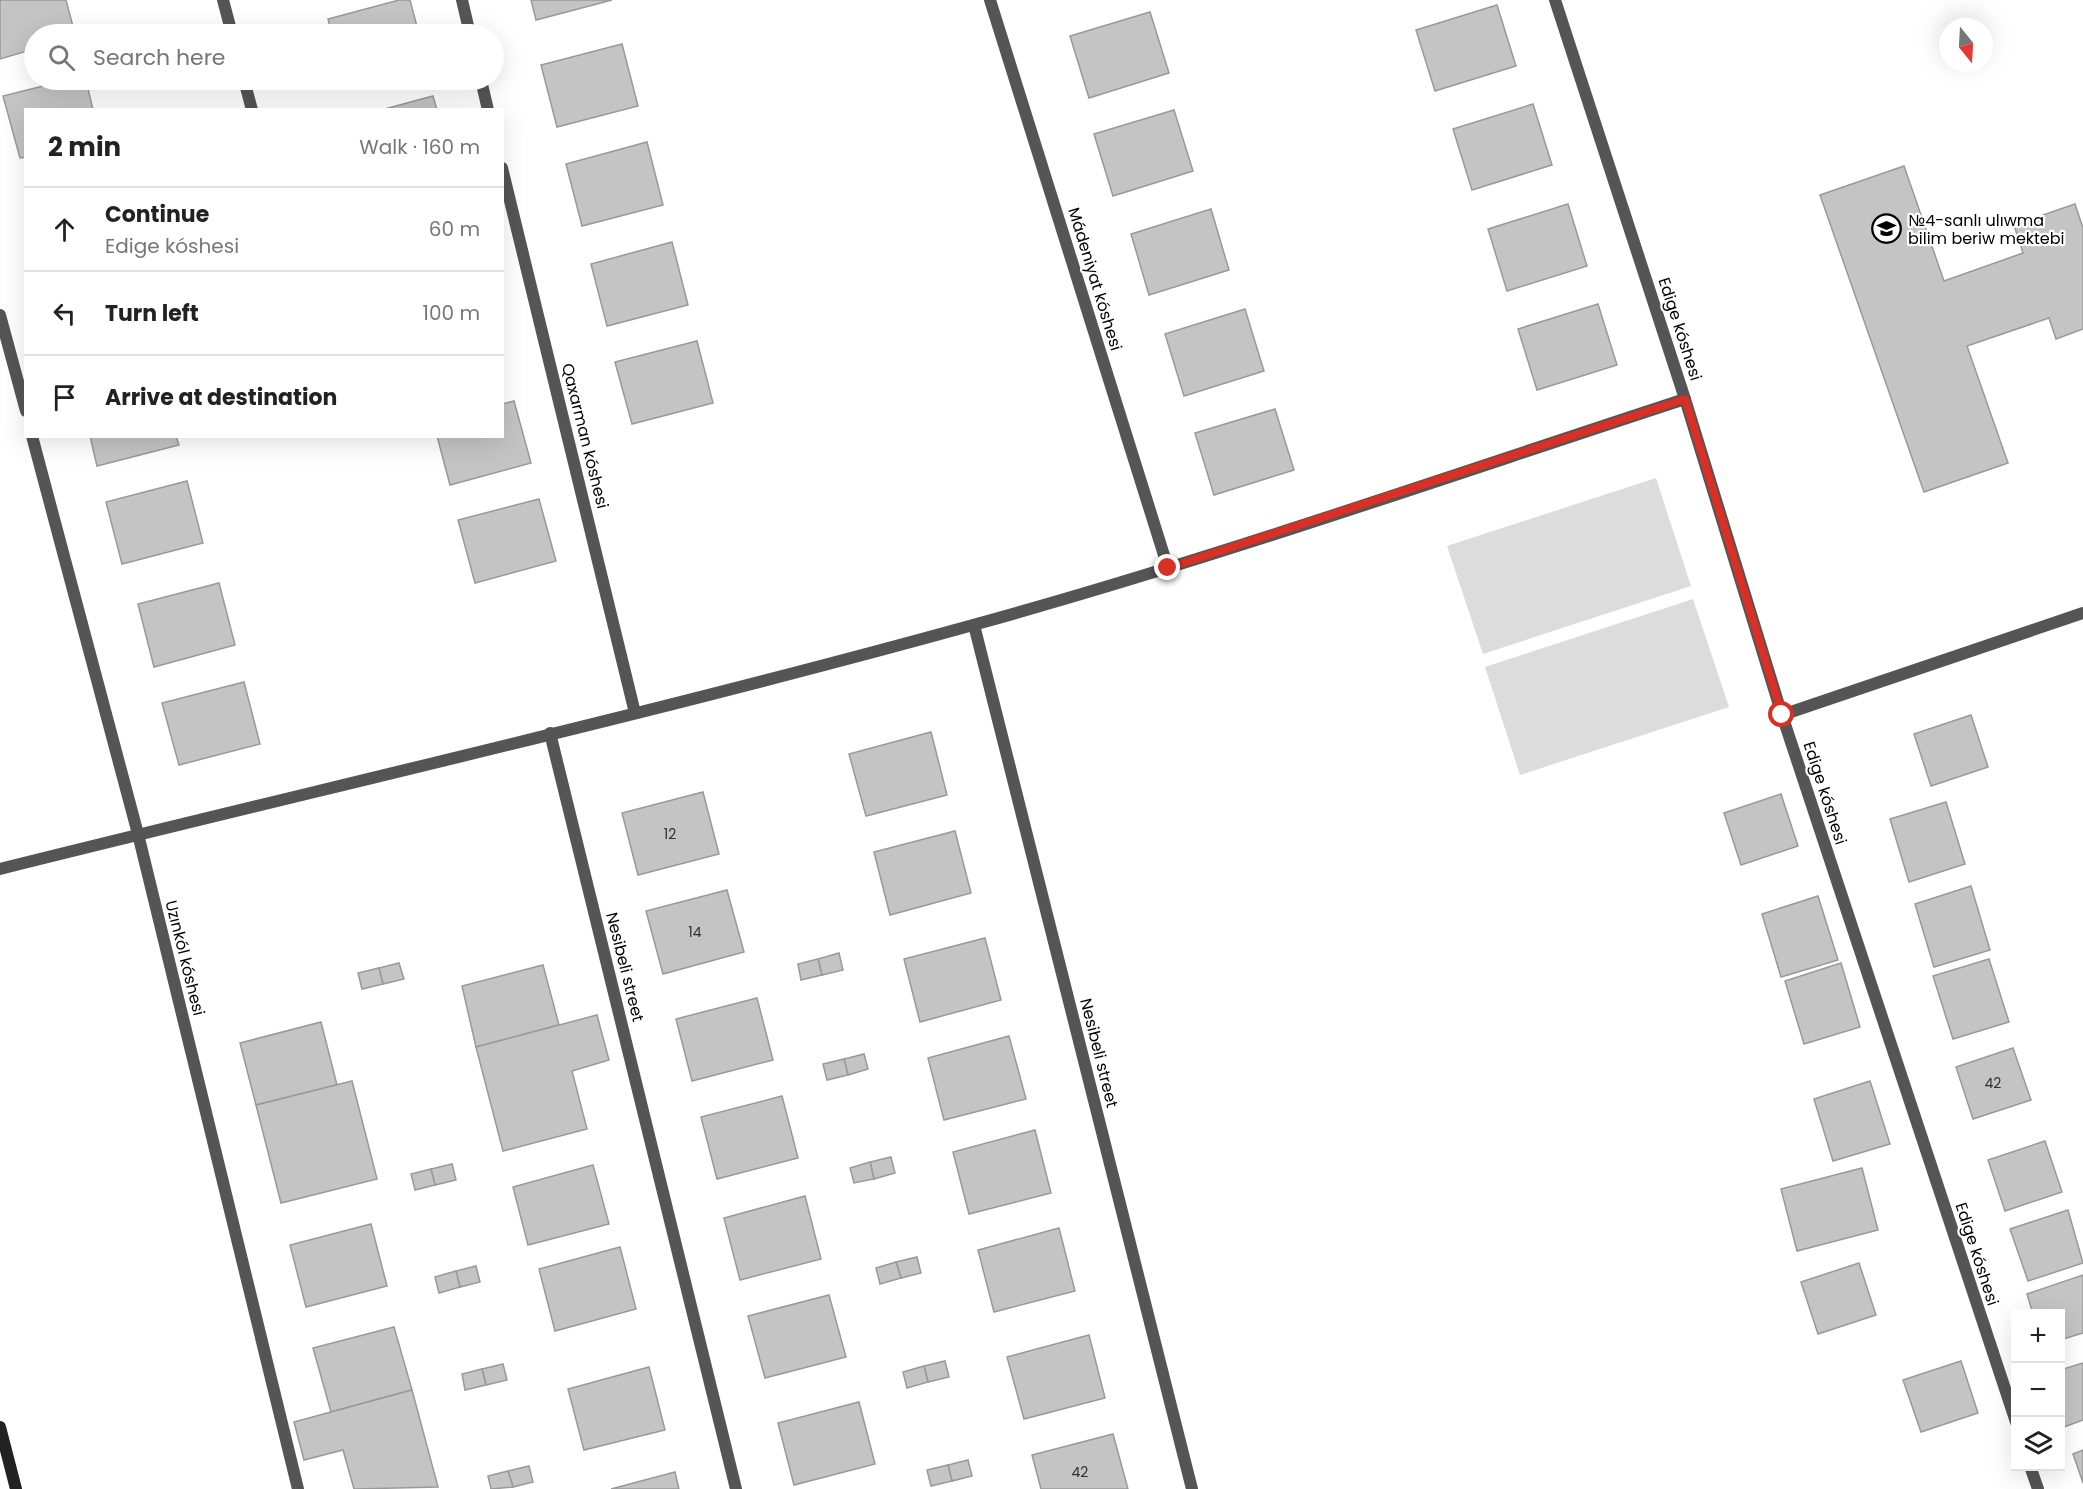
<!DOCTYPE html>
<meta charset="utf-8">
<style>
:root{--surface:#fff;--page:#f2f2f2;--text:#222;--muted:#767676;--line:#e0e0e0}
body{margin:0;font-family:Poppins,sans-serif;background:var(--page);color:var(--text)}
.controls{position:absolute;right:18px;bottom:18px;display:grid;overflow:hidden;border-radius:0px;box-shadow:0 6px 24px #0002}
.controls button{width:54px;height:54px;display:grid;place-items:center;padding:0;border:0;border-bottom:2px solid var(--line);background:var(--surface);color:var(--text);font:30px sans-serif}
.compass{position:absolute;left:1939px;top:18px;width:54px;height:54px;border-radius:50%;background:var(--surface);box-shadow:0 6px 24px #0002;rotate:162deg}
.stop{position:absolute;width:18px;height:18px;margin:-14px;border:4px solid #d93025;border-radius:50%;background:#fff}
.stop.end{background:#d93025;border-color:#fff;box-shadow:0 2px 6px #0008}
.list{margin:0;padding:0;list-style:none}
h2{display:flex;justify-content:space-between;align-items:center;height:78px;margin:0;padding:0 24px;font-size:26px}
h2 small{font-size:20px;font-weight:400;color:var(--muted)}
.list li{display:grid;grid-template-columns:39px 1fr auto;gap:18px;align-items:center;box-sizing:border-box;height:84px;padding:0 24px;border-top:2px solid var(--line)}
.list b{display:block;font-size:22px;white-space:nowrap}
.list p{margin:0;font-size:20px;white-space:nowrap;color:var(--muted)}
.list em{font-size:20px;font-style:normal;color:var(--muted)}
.icon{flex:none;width:33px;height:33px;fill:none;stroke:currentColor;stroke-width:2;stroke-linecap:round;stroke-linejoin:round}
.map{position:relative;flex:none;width:2083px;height:1489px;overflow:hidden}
.search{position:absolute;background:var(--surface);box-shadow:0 6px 24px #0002;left:24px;top:24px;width:480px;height:66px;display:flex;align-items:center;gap:15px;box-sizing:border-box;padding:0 21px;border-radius:33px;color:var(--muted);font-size:22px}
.panel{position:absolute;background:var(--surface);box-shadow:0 6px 24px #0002;left:24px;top:108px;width:480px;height:330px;border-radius:0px}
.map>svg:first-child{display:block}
.green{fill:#dcdcdc}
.building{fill:#c4c4c4;stroke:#999;stroke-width:1.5}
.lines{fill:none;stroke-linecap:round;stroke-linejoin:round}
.lane{stroke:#555;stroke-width:12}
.street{stroke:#555;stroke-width:12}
.secondary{stroke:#222;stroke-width:12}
.route{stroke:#d93025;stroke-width:8}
.labels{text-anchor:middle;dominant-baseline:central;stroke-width:4.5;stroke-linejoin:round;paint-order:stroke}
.number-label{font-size:14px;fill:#313131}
.poi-label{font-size:16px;fill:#000;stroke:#fff;text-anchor:start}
.street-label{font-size:16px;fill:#000;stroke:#fff}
</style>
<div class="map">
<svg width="2083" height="1489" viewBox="0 0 2083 1489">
<rect width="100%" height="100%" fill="#fff"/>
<g class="green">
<path d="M1656 478 1691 586 1483 654 1447 546Z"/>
<path d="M1693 599 1729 707 1520 775 1485 667Z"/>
</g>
<g class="building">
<path d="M0 0H66L75 34H34V49L0 59Z"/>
<path d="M399 0H410L419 34H332L328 19Z"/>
<path d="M531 0H612L536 20Z"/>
<path d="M1497 5 1516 66 1435 91 1416 30Z"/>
<path d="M1150 12 1169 73 1089 98 1070 36Z"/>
<path d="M622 44 638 106 557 127 541 65Z"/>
<path d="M67 80H86L93 110H26V157L20 158 3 96Z"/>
<path d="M433 96 437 110H381Z"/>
<path d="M1533 104 1552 165 1472 190 1453 129Z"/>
<path d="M1174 110 1193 171 1113 196 1094 134Z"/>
<path d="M647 142 663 205 582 226 566 164Z"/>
<path d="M1904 166 1944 281 2023 253 2014 225 2075 204 2083 228V329L2056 339 2049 318 1967 346 2008 463 1924 492 1820 195Z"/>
<path d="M1568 204 1587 266 1507 291 1488 229Z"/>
<path d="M1211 209 1229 270 1149 295 1131 234Z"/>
<path d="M672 242 688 305 607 326 591 264Z"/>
<path d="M1598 304 1617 365 1537 390 1518 329Z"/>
<path d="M1245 309 1264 371 1184 396 1165 334Z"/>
<path d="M697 341 713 403 632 424 615 362Z"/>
<path d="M514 401 531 463 450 485 437 436H502V404Z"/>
<path d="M1275 409 1294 470 1214 495 1195 433Z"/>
<path d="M90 436H176L179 445 97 466Z"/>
<path d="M187 481 203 543 122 564 106 502Z"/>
<path d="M539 499 556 561 475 583 458 520Z"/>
<path d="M219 583 235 645 154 667 138 604Z"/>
<path d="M244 682 260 744 179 765 162 703Z"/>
<path d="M1971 715 1988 767 1931 786 1914 734Z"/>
<path d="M931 732 947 795 866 816 849 754Z"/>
<path d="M703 792 719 854 638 875 622 813Z"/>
<path d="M1781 794 1798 846 1741 865 1724 813Z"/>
<path d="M1946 802 1965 864 1909 882 1890 819Z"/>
<path d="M955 831 971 893 890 915 874 852Z"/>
<path d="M1971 886 1990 950 1934 967 1915 904Z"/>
<path d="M727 890 744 952 663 974 646 911Z"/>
<path d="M1818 896 1838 960 1781 977 1762 914Z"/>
<path d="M985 938 1001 1000 920 1022 904 959Z"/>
<path d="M839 953 843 970 822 975 818 959Z"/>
<path d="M818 959 822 975 801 980 798 964Z"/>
<path d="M1989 959 2009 1022 1953 1039 1933 976Z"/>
<path d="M399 963 404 979 383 984 379 968Z"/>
<path d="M1841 963 1860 1027 1804 1044 1785 981Z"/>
<path d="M543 965 559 1025 476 1047 462 986Z"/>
<path d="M379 968 383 984 362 989 358 973Z"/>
<path d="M757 998 773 1060 692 1081 676 1019Z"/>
<path d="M597 1015 609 1060 572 1071 587 1129 503 1151 476 1047Z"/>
<path d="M321 1022 337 1085 256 1105 240 1043Z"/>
<path d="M1009 1036 1026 1099 944 1120 928 1058Z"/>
<path d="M2013 1048 2031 1100 1973 1119 1956 1067Z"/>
<path d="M864 1054 868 1069 848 1075 844 1059Z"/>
<path d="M844 1059 848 1075 827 1080 823 1064Z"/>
<path d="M352 1081 377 1179 281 1203 256 1105Z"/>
<path d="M1870 1081 1890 1144 1833 1161 1814 1099Z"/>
<path d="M782 1096 798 1158 717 1179 701 1117Z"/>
<path d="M1035 1130 1051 1193 969 1214 953 1152Z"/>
<path d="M2045 1141 2062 1192 2005 1211 1988 1160Z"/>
<path d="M891 1157 895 1173 874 1179 870 1162Z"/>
<path d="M870 1162 874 1179 854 1183 850 1168Z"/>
<path d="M452 1164 456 1180 435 1185 431 1169Z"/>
<path d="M593 1165 609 1224 528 1245 513 1187Z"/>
<path d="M1862 1168 1878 1230 1797 1251 1781 1189Z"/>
<path d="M431 1169 435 1185 415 1190 411 1174Z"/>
<path d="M805 1196 821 1259 740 1280 724 1218Z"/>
<path d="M2068 1210 2083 1263 2028 1281 2010 1229Z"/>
<path d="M371 1224 387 1286 306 1307 290 1245Z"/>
<path d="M1059 1228 1075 1291 994 1312 978 1250Z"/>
<path d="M620 1247 636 1309 555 1331 539 1269Z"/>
<path d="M917 1257 921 1273 901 1278 896 1262Z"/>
<path d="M896 1262 901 1278 880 1284 876 1268Z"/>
<path d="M1859 1263 1876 1315 1818 1334 1801 1282Z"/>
<path d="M476 1266 480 1282 460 1287 456 1271Z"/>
<path d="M456 1271 460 1287 439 1293 435 1277Z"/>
<path d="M2083 1275V1333L2060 1340V1314H2033L2027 1294Z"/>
<path d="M829 1295 846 1357 765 1378 748 1316Z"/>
<path d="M394 1327 412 1390 331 1412 313 1348Z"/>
<path d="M1089 1335 1105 1398 1024 1419 1007 1357Z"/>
<path d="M945 1361 949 1377 928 1382 924 1366Z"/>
<path d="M1961 1361 1978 1413 1921 1432 1903 1380Z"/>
<path d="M2083 1363V1420L2064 1427 2060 1416V1370Z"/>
<path d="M503 1364 507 1380 486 1385 482 1369Z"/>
<path d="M924 1366 928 1382 907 1388 903 1372Z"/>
<path d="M649 1367 665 1430 584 1450 568 1389Z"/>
<path d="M482 1369 486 1385 465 1390 462 1374Z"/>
<path d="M412 1390 438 1487 354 1489 343 1450 304 1460 294 1422Z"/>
<path d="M859 1402 875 1464 794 1485 778 1423Z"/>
<path d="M1113 1434 1128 1489H1041L1032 1455Z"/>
<path d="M2083 1450V1483L2073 1454Z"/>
<path d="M968 1460 972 1476 952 1481 948 1465Z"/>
<path d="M948 1465 952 1481 931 1486 927 1470Z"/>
<path d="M529 1466 533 1482 513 1487 508 1471Z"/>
<path d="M508 1471 513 1487 491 1489 488 1476Z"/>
<path d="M675 1472 679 1489H611Z"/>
</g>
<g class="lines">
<g class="lane">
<path d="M223 0 232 34"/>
<path d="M244 80 252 110"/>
</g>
<g class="street">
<path d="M462 0 470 34"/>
<path d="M990 0 1168 568"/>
<path d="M1555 0 1685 399 1782 715 2016 1422"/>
<path d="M481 80 488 110"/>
<path d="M502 168 635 713"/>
<path d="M0 315 26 411"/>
<path d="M32 436 138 834 298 1489"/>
<path d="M974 625 1192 1489"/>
<path d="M1782 715 2083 613"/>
<path d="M550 733 736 1489"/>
<path d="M0 869C324 788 651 714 973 625 1213 559 1449 476 1685 399"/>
<path d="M2030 1466 2038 1489"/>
</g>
<path class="secondary" d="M0 1427 16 1489"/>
</g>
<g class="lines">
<path class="route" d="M1168 568 1685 399 1782 715"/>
</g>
<defs>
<symbol id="school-ring" viewBox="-11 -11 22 22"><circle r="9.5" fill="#fff" stroke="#000" stroke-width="1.5"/><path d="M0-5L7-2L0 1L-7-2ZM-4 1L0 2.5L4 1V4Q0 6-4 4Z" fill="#000"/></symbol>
</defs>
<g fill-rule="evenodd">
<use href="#school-ring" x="1870" y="212" width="33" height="33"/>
</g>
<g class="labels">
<g class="number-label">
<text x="670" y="834">12</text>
<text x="695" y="932">14</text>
<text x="1993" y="1083">42</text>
<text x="1080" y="1472">42</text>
</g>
<g class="poi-label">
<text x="1908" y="220">№4-sanlı ulıwma<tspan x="1908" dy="18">bilim beriw mektebi</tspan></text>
</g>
<g class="street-label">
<text transform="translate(1095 279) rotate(73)">Mádeniyat kóshesi</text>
<text transform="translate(1680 329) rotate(72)">Edige kóshesi</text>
<text transform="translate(585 436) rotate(76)">Qaxarman kóshesi</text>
<text transform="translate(1825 793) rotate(72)">Edige kóshesi</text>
<text transform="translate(185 958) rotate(76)">Uzınkól kóshesi</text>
<text transform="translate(625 967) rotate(76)">Nesibeli street</text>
<text transform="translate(1099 1053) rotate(76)">Nesibeli street</text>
<text transform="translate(1977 1254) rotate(72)">Edige kóshesi</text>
</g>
</g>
</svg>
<div class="controls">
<button>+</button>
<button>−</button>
<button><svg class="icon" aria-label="layers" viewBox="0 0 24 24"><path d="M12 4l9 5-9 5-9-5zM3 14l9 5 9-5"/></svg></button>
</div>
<svg class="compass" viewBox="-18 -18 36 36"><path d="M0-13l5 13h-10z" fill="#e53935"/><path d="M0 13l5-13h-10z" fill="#767676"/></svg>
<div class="stop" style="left:1782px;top:715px"></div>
<div class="stop end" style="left:1168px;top:568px"></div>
<div class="search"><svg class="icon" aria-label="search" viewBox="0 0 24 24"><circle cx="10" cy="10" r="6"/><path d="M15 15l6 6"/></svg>Search here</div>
<section class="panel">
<h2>2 min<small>Walk · 160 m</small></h2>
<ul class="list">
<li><svg class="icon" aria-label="ahead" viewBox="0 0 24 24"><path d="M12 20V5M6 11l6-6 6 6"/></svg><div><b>Continue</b><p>Edige kóshesi</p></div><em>60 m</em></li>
<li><svg class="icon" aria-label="left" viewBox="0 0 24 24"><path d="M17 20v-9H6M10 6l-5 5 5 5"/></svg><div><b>Turn left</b></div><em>100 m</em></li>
<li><svg class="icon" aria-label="arrive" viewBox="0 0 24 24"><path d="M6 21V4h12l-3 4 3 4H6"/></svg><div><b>Arrive at destination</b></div></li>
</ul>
</section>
</div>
